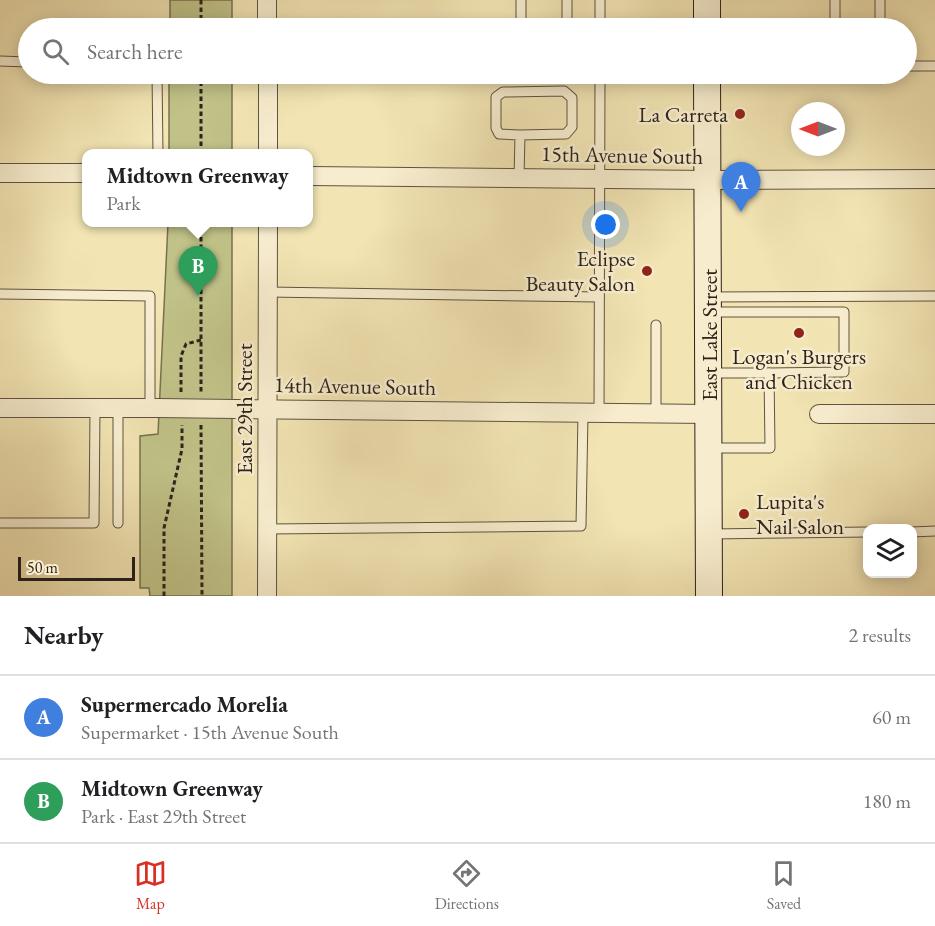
<!DOCTYPE html>
<meta charset="utf-8">
<style>
:root{--surface:#fff;--page:#f2f2f2;--text:#202124;--muted:#757577;--line:#e0e0e0;--accent:#d93025}
body{margin:0;font-family:"EB Garamond",serif;background:var(--page);color:var(--text)}
.controls{position:absolute;right:18px;bottom:18px;display:grid;overflow:hidden;border-radius:12px;box-shadow:0 3px 15px #0003}
.controls button{width:54px;height:54px;display:grid;place-items:center;padding:0;border:0;border-bottom:2px solid var(--line);background:var(--surface);color:var(--text);font:30px sans-serif}
.compass{position:absolute;left:791px;top:102px;width:54px;height:54px;border-radius:50%;background:var(--surface);box-shadow:0 3px 15px #0003;rotate:270deg}
.scale{position:absolute;left:18px;bottom:15px;width:117px;box-sizing:border-box;padding-left:6px;border:3px solid #2e231b;border-top:0;font-size:16px;line-height:21px;white-space:nowrap;color:#2e231b;-webkit-text-stroke:4px #f7edce;paint-order:stroke}
.you{position:absolute;left:606px;top:225px;width:21px;height:21px;margin:-15px;border:4px solid #fff;border-radius:50%;background:#1a73e8;box-shadow:0 0 0 9px #1a73e833}
.badge{display:grid;place-items:center;width:39px;height:39px;border-radius:50%;background:var(--accent);color:#fff;font-size:20px;font-weight:700}
.pin{position:absolute;translate:-50% -50px;filter:drop-shadow(0 2px 3px #0008)}
.pin::after{content:'';position:absolute;top:32px;width:21px;height:18px;background:inherit;clip-path:polygon(0 0,100% 0,50% 100%)}
.popup{position:absolute;left:82px;top:149px;width:231px;height:78px;box-sizing:border-box;display:grid;place-content:center;border-radius:12px;background:var(--surface);filter:drop-shadow(0 2px 4px #0005);font-size:20px;white-space:nowrap;color:var(--muted)}
.popup b{font-size:22px;color:var(--text)}
.popup::after{content:'';position:absolute;left:50%;top:100%;margin-left:-12px;border:12px solid transparent;border-top-color:var(--surface)}
.list{margin:0;padding:0;list-style:none}
h2{display:flex;justify-content:space-between;align-items:center;height:78px;margin:0;padding:0 24px;font-size:26px}
h2 small{font-size:20px;font-weight:400;color:var(--muted)}
.list li{display:grid;grid-template-columns:39px 1fr auto;gap:18px;align-items:center;box-sizing:border-box;height:84px;padding:0 24px;border-top:2px solid var(--line)}
.list b{display:block;font-size:22px;white-space:nowrap}
.list p{margin:0;font-size:20px;white-space:nowrap;color:var(--muted)}
.list em{font-size:20px;font-style:normal;color:var(--muted)}
.icon{flex:none;width:33px;height:33px;fill:none;stroke:currentColor;stroke-width:2;stroke-linecap:round;stroke-linejoin:round}
.map{position:relative;flex:none;width:935px;height:596px;overflow:hidden}
.search{position:absolute;background:var(--surface);box-shadow:0 3px 15px #0003;left:18px;right:18px;top:18px;height:66px;display:flex;align-items:center;gap:15px;box-sizing:border-box;padding:0 21px;border-radius:33px;color:var(--muted);font-size:22px}
.sheet{height:246px;background:var(--surface)}
nav{display:flex;justify-content:space-around;align-items:center;box-sizing:border-box;height:84px;border-top:2px solid var(--line);background:var(--surface);font-size:16px;color:var(--muted)}
nav a{display:grid;justify-items:center;gap:3px}
nav .on{color:var(--accent)}
.map>svg:first-child{display:block}
.green{fill:#c0c288;stroke:#777252;stroke-width:1.5}
.lines{fill:none;stroke-linecap:round;stroke-linejoin:round}
.lane-casing{stroke:#5f5341;stroke-width:11}
.street-casing{stroke:#5f5341;stroke-width:20}
.secondary-casing{stroke:#2e231b;stroke-width:28}
.path{stroke:#2e231b;stroke-width:3;stroke-dasharray:4.5 3;stroke-linecap:butt}
.lane{stroke:#f7edce;stroke-width:9}
.street{stroke:#f7edce;stroke-width:18}
.secondary{stroke:#f7edce;stroke-width:26}
.street-bridge-casing{stroke:#5f5341;stroke-width:20;stroke-linecap:butt}
.street-bridge{stroke:#f7edce;stroke-width:18}
.poi-dot{fill:#8f2418;stroke:#f7edce;stroke-width:2}
.labels{text-anchor:middle;dominant-baseline:central;stroke-width:5;stroke-linejoin:round;paint-order:stroke}
.poi-label{font-size:22px;fill:#2e231b;stroke:#f7edce;text-anchor:end}
.street-label{font-size:22px;fill:#2e231b;stroke:#f7edce}
</style>
<div class="map">
<svg width="935" height="596" viewBox="0 0 935 596">
<rect width="100%" height="100%" fill="#f2e4b3"/>
<filter id="stains"><feTurbulence type="fractalNoise" baseFrequency=".00333" numOctaves="4"/><feColorMatrix values="0 0 0 0 .2 0 0 0 0 .09 0 0 0 0 .02 0 0 0 .5 -.17"/></filter>
<radialGradient id="worn" r=".72"><stop offset=".6" stop-color="#630" stop-opacity="0"/><stop offset="1" stop-color="#630" stop-opacity=".3"/></radialGradient>
<g class="green">
<rect x="170" y="0" width="62" height="28"/>
<rect x="169" y="74" width="63" height="79"/>
<path d="M168 223H232V596H150L149 588H140V436L158 434Z"/>
</g>
<g class="lines">
<defs>
<g id="lane">
<path d="M521 0V28"/>
<path d="M567 0V28"/>
<path d="M835 0V28"/>
<path d="M880 0V28"/>
<path d="M600 28V0"/>
<path d="M0 61 28 62"/>
<path d="M906 66H935"/>
<path d="M157 74 158 154"/>
<path d="M519 178 520 135 566 134 572 127V98L564 91 503 92 496 97V128L499 134 520 135"/>
<path d="M268 292 599 297"/>
<path d="M0 294 150 296V408"/>
<path d="M709 297 935 296"/>
<path d="M709 312H844V372L769 373"/>
<path d="M709 373H769L770 448H709"/>
<path d="M118 408V523"/>
<path d="M599 413 600 74"/>
<path d="M656 414V325"/>
<path d="M0 523H94L95 408"/>
<path d="M268 529 581 526 583 413"/>
<path d="M912 532 935 531"/>
<path d="M712 534 868 532"/>
</g>
<g id="street">
<path d="M267 0V28"/>
<path d="M268 74V154"/>
<path d="M0 173H87"/>
<path d="M309 176 708 180 935 179"/>
<path d="M0 408H158"/>
<path d="M236 409 709 414"/>
<path d="M819 414H935"/>
<path d="M267 596 268 222"/>
</g>
<g id="secondary">
<path d="M707 0V28"/>
<path d="M707 74 709 596"/>
</g>
</defs>
<use href="#lane" class="lane-casing"/>
<use href="#street" class="street-casing"/>
<use href="#secondary" class="secondary-casing"/>
<g class="path">
<path d="M201 0V28"/>
<path d="M201 74V154"/>
<path d="M201 222V392"/>
<path d="M181 392V356L186 344 201 340"/>
<path d="M201 425 202 596"/>
<path d="M164 596V528L182 449V425"/>
</g>
<use href="#lane" class="lane"/>
<use href="#street" class="street"/>
<use href="#secondary" class="secondary"/>
<defs>
<path id="street-bridge" d="M158 408 236 409"/>
</defs>
<use href="#street-bridge" class="street-bridge-casing"/>
<use href="#street-bridge" class="street-bridge"/>
</g>
<g class="poi-dot">
<circle cx="740" cy="114" r="6"/>
<circle cx="647" cy="271" r="6"/>
<circle cx="799" cy="333" r="6"/>
<circle cx="744" cy="514" r="6"/>
</g>
<g class="labels">
<g class="poi-label">
<text x="728" y="114">La Carreta</text>
<text x="635" y="258">Eclipse<tspan x="635" dy="25">Beauty Salon</tspan></text>
<text x="799" y="356" text-anchor="middle">Logan's Burgers<tspan x="799" dy="25">and Chicken</tspan></text>
<text x="756" y="501" text-anchor="start">Lupita's<tspan x="756" dy="25">Nail Salon</tspan></text>
</g>
<g class="street-label">
<text transform="translate(622 155) rotate(1)">15th Avenue South</text>
<text transform="translate(709 335) rotate(-90)">East Lake Street</text>
<text transform="translate(355 386) rotate(1)">14th Avenue South</text>
<text transform="translate(244 409) rotate(-90)">East 29th Street</text>
</g>
</g>
<rect width="100%" height="100%" filter="url(#stains)"/>
<rect width="100%" height="100%" fill="url(#worn)"/>
</svg>
<div class="controls">
<button><svg class="icon" aria-label="layers" viewBox="0 0 24 24"><path d="M12 4l9 5-9 5-9-5zM3 14l9 5 9-5"/></svg></button>
</div>
<svg class="compass" viewBox="-18 -18 36 36"><path d="M0-13l5 13h-10z" fill="#e53935"/><path d="M0 13l5-13h-10z" fill="#757577"/></svg>
<div class="scale">50 m</div>
<div class="you"></div>
<div class="pin badge" style="left:741px;top:212px;background:#3f7fe0">A</div>
<div class="pin badge" style="left:198px;top:296px;background:#2e9e5b">B</div>
<div class="popup"><b>Midtown Greenway</b>Park</div>
<div class="search"><svg class="icon" aria-label="search" viewBox="0 0 24 24"><circle cx="10" cy="10" r="6"/><path d="M15 15l6 6"/></svg>Search here</div>
</div>
<section class="sheet">
<h2>Nearby<small>2 results</small></h2>
<ul class="list">
<li><span class="badge" style="background:#3f7fe0">A</span><div><b>Supermercado Morelia</b><p>Supermarket · 15th Avenue South</p></div><em>60 m</em></li>
<li><span class="badge" style="background:#2e9e5b">B</span><div><b>Midtown Greenway</b><p>Park · East 29th Street</p></div><em>180 m</em></li>
</ul>
</section>
<nav>
<a class="on"><svg class="icon" aria-label="map" viewBox="0 0 24 24"><path d="M3 6l6-2 6 2 6-2v14l-6 2-6-2-6 2zM9 4v14M15 6v14"/></svg>Map</a>
<a><svg class="icon" aria-label="directions" viewBox="0 0 24 24"><path d="M12 3l9 9-9 9-9-9zM9 14v-3h6M13 9l2 2-2 2"/></svg>Directions</a>
<a><svg class="icon" aria-label="saved" viewBox="0 0 24 24"><path d="M7 4h10v16l-5-4-5 4z"/></svg>Saved</a>
</nav>
